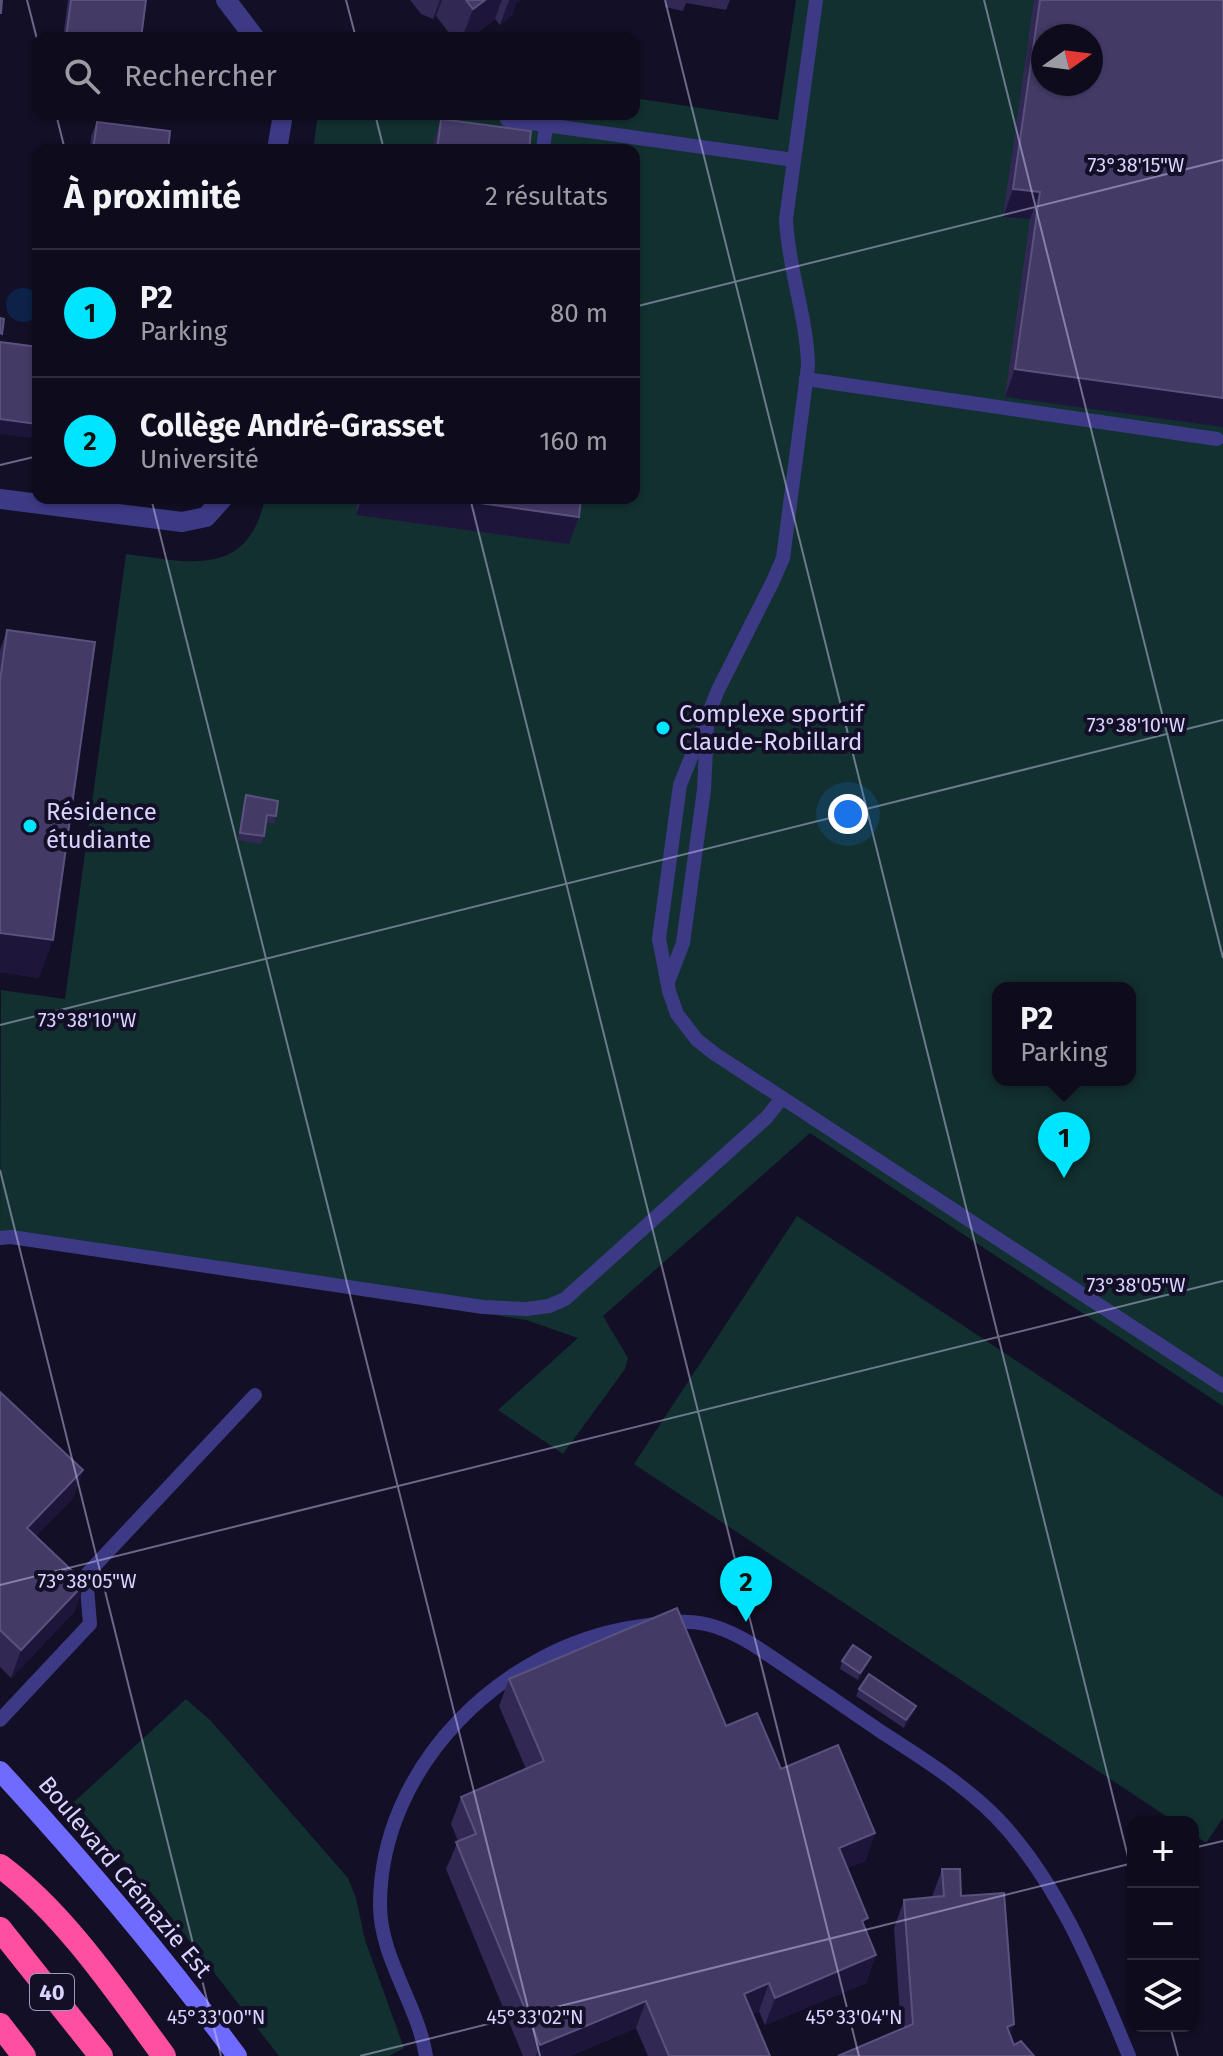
<!DOCTYPE html>
<html lang="fr">
<meta charset="utf-8">
<style>
:root{--surface:#0e0b1c;--page:#1c1929;--text:#f1f3f6;--muted:#9b9ba3;--line:#2e2b3b;--accent:#00e5ff}
body{margin:0;font-family:"Fira Sans",sans-serif;background:var(--page);color:var(--text)}
.controls{position:absolute;right:24px;bottom:24px;display:grid;overflow:hidden;border-radius:16px;box-shadow:0 2px 6px #0004}
.controls button{width:72px;height:72px;display:grid;place-items:center;padding:0;border:0;border-bottom:2px solid var(--line);background:var(--surface);color:var(--text);font:40px sans-serif}
.compass{position:absolute;left:1031px;top:24px;width:72px;height:72px;border-radius:50%;background:var(--surface);box-shadow:0 2px 6px #0004;rotate:76deg}
.you{position:absolute;left:848px;top:814px;width:28px;height:28px;margin:-20px;border:6px solid #fff;border-radius:50%;background:#1a73e8;box-shadow:0 0 0 12px #1a73e833}
.badge{display:grid;place-items:center;width:52px;height:52px;border-radius:50%;background:var(--accent);color:#111;font-size:26px;font-weight:700}
.pin{position:absolute;translate:-50% -66px;filter:drop-shadow(0 2px 4px #0008)}
.pin::after{content:'';position:absolute;top:42px;width:28px;height:24px;background:inherit;clip-path:polygon(0 0,100% 0,50% 100%)}
.popup{position:absolute;left:992px;top:982px;width:144px;height:104px;box-sizing:border-box;display:grid;place-content:center;border-radius:16px;background:var(--surface);filter:drop-shadow(0 2px 6px #0005);font-size:26px;white-space:nowrap;color:var(--muted)}
.popup b{font-size:30px;color:var(--text)}
.popup::after{content:'';position:absolute;left:50%;top:100%;margin-left:-16px;border:16px solid transparent;border-top-color:var(--surface)}
.list{margin:0;padding:0;list-style:none}
h2{display:flex;justify-content:space-between;align-items:center;height:104px;margin:0;padding:0 32px;font-size:34px}
h2 small{font-size:26px;font-weight:400;color:var(--muted)}
.list li{display:grid;grid-template-columns:52px 1fr auto;gap:24px;align-items:center;box-sizing:border-box;height:128px;padding:0 32px;border-top:2px solid var(--line)}
.list b{display:block;font-size:30px;white-space:nowrap}
.list p{margin:0;font-size:26px;white-space:nowrap;color:var(--muted)}
.list em{font-size:26px;font-style:normal;color:var(--muted)}
.icon{flex:none;width:44px;height:44px;fill:none;stroke:currentColor;stroke-width:2;stroke-linecap:round;stroke-linejoin:round}
.map{position:relative;flex:none;width:1223px;height:2056px;overflow:hidden}
.search{position:absolute;background:var(--surface);box-shadow:0 2px 6px #0004;left:32px;top:32px;width:608px;height:88px;display:flex;align-items:center;gap:20px;box-sizing:border-box;padding:0 28px;border-radius:16px;color:var(--muted);font-size:30px}
.panel{position:absolute;background:var(--surface);box-shadow:0 2px 6px #0004;left:32px;top:144px;width:608px;height:360px;border-radius:16px}
.map>svg:first-child{display:block}
.green{fill:#12302f;fill-rule:evenodd}
.water{fill:#0c2248}
.lines{fill:none;stroke-linecap:round;stroke-linejoin:round}
.service{stroke:#3d3a85;stroke-width:14}
.minor{stroke:#3d3a85;stroke-width:20}
.secondary{stroke:#6f6bff;stroke-width:20}
.motorway{stroke:#ff4fa3;stroke-width:24}
.wall{fill:#312854}
.shaded-wall{fill:#1d163a}
.building{fill:#433a66;stroke:#5a527e;stroke-width:2;fill-rule:evenodd}
.ticks{fill:none;stroke:#d9d4ff;stroke-width:2;stroke-opacity:0.45}
.poi-dot{fill:#00e5ff;stroke:#130f26;stroke-width:3}
.labels{text-anchor:middle;dominant-baseline:central;stroke-width:8;stroke-linejoin:round;paint-order:stroke}
.shield{fill:#130f26;stroke:#9e99be;stroke-width:2}
.shield-label{font-size:22px;font-weight:bold;fill:#d9d4ff}
.poi-label{font-size:24px;fill:#d9d4ff;stroke:#130f26;text-anchor:start}
.street-label{font-size:24px;fill:#d9d4ff;stroke:#130f26}
.ticks-label{font-size:20px;text-anchor:middle;fill:#d9d4ff;stroke:#130f26;stroke-width:8;stroke-linejoin:round;paint-order:stroke}
</style>
<div class="map">
<svg width="1223" height="2056" viewBox="0 0 1223 2056">
<rect width="100%" height="100%" fill="#130f26"/>
<g class="green">
<path d="M796 0H1223V1406L810 1133 603 1316 628 1358 625 1369 563 1454 498 1410 578 1338 526 1320 11 1237 0 1238 1 990 65 999 126 554C189 562 248 579 265 498H634V150H313L318 114H634V98L778 120ZM1043 36H1091V84H1043ZM998 988H1130V1080H998Z"/>
<path d="M797 1216 1223 1497V1818L1206 1843 1193 1834V1822H1175L634 1464Z"/>
<path d="M186 1699 211 1721 348 1878 356 1898 365 1940 404 2048 389 2056H279L160 1903 74 1802Z"/>
</g>
<circle class="water" cx="23" cy="305" r="17"/>
<g class="lines">
<g class="service">
<path d="M816 0 786 219C788 269 807 316 808 366L783 558 773 581 718 690 680 785 659 939 669 991 677 1014 697 1040 715 1054 1223 1386"/>
<path d="M507 120 546 125"/>
<path d="M543 150 546 125 794 160"/>
<path d="M806 379 1217 439"/>
<path d="M668 982 683 943 704 790 707 728"/>
<path d="M0 1238 11 1237 483 1307 527 1309 549 1306 565 1299 767 1117 782 1098"/>
<path d="M0 1720 90 1624 86 1575 255 1395"/>
<path d="M426 2056C418 2005 380 1958 380 1905 380 1766 503 1647 635 1627 685 1619 707 1617 752 1644 796 1673 839 1703 883 1733 922 1758 963 1784 996 1817 1059 1882 1095 1974 1129 2056"/>
</g>
<g class="minor">
<path d="M226 0 255 38"/>
<path d="M277 150 283 114"/>
<path d="M0 499 182 522 206 517 223 498"/>
</g>
<path class="secondary" d="M0 1771C84 1862 163 1956 237 2056"/>
<g class="motorway">
<path d="M0 1866C64 1913 117 1992 164 2056"/>
<path d="M0 1929 101 2056"/>
<path d="M0 2025 24 2056"/>
</g>
</g>
<g class="wall">
<path d="M68 0H146L141 38H63Z"/>
<path d="M410 0H521L516 3 512 15 500 25 495 19 470 38H453L436 16 433 19 421 14Z"/>
<path d="M666 0H730L726 10 686 3 683 11 665 7Z"/>
<path d="M1034 0H1223L1005 397 1030 219 1003 217Z"/>
<path d="M441 119 529 150H431Z"/>
<path d="M97 122 168 150H90L91 136Z"/>
<path d="M358 498H581L579 517 569 544 356 515Z"/>
<path d="M7 630 39 978 0 972V650Z"/>
<path d="M246 795 276 816 274 824 266 822 264 836 261 844 238 840 243 803Z"/>
<path d="M0 1392 83 1470 73 1498 36 1536 75 1611 11 1678 0 1667Z"/>
<path d="M842 1661 868 1664 858 1680 840 1669Z"/>
<path d="M509 1679 726 1726 781 1769 875 1833 865 1861 848 1868 865 1928 876 1955 866 1983 765 2025 759 2011 752 2014 770 2056H648L636 2028 570 2056H523L446 1869 458 1841 451 1824 461 1797 526 1769 499 1706Z"/>
<path d="M859 1689 916 1706 913 1714 904 1728 856 1696Z"/>
<path d="M942 1869 961 1896 1014 2024 1010 2034 1014 2045 1034 2056H838L901 2029 894 1928 904 1900 932 1897Z"/>
</g>
<g class="shaded-wall">
<path d="M440 0H442L436 16 433 19Z"/>
<path d="M485 0H502L495 19 470 38H462L473 9Z"/>
<path d="M509 0H521L516 3 512 15 500 25Z"/>
<path d="M71 114H135L132 122Z"/>
<path d="M1013 189 1040 192 1030 219 1003 217Z"/>
<path d="M1015 369 1223 398V427L1005 397Z"/>
<path d="M0 419 36 424 31 438 0 434Z"/>
<path d="M362 498H444L579 517 569 544 356 515Z"/>
<path d="M0 933 53 940 39 978 0 972Z"/>
<path d="M83 1470 73 1498 17 1556 27 1528Z"/>
<path d="M85 1583 75 1611 11 1678 21 1650Z"/>
<path d="M871 1657 868 1664 858 1680 860 1673Z"/>
<path d="M916 1706 913 1714 904 1728 906 1720Z"/>
<path d="M875 1833 865 1861 829 1876 839 1848Z"/>
<path d="M876 1955 866 1983 765 2025 775 1998Z"/>
<path d="M769 1983 759 2011 734 2021 744 1994Z"/>
<path d="M646 2001 636 2028 570 2056H536L540 2045Z"/>
<path d="M1014 2024 1004 2052 1007 2027Z"/>
</g>
<g class="building">
<path d="M0 0H2L1 13H0Z"/>
<path d="M71 0H146L141 38H66Z"/>
<path d="M466 0H485L473 9Z"/>
<path d="M1040 0H1223V398L1015 369 1040 192 1013 189ZM1043 36H1091V84H1043Z"/>
<path d="M441 119 531 131 529 150H437Z"/>
<path d="M97 122 170 131 168 150H93Z"/>
<path d="M0 318 4 319 2 334 0 333Z"/>
<path d="M0 342 38 347V412L36 424 0 419Z"/>
<path d="M444 498H581L579 517Z"/>
<path d="M7 630 95 642 53 940 0 933V681Z"/>
<path d="M246 795 278 801 276 816 267 815 264 836 240 833Z"/>
<path d="M0 1392 83 1470 27 1528 85 1583 21 1650 0 1630Z"/>
<path d="M677 1608 726 1726 757 1713 781 1769 838 1745 875 1833 839 1848 868 1918 862 1921 876 1955 775 1998 769 1983 744 1994 770 2056H669L646 2001 540 2045 456 1842 476 1834 461 1797 544 1761 509 1679Z"/>
<path d="M853 1645 871 1657 860 1673 842 1661Z"/>
<path d="M869 1674 916 1706 906 1720 859 1689Z"/>
<path d="M942 1869H960L961 1896 1004 1893 1014 2024 1007 2027 1014 2045 1021 2041 1034 2056H838L913 2024 904 1900 944 1896Z"/>
</g>
<path class="ticks" d="M27 0 38 43M346 0 356 38M665 0 1133 1877M984 0 1223 958M56 114 65 150M375 114 384 150M634 307 1223 160M0 465 38 456M151 498 540 2056M470 498 859 2056M0 1025 1223 720M0 1170 221 2056M0 1585 1223 1281M1193 1848 1223 1841M1170 2026 1178 2056M360 2056 1133 1863"/>
<g class="poi-dot">
<circle cx="663" cy="728" r="8"/>
<circle cx="30" cy="826" r="8"/>
</g>
<g class="labels">
<rect class="shield" x="30" y="1974" width="44" height="36" rx="6"/>
<g class="shield-label">
<text x="52" y="1992">40</text>
</g>
<g class="poi-label">
<text x="679" y="714">Complexe sportif<tspan x="679" dy="28">Claude-Robillard</tspan></text>
<text x="46" y="812">Résidence<tspan x="46" dy="28">étudiante</tspan></text>
</g>
<g class="street-label">
<text transform="translate(125 1877) rotate(50)">Boulevard Crémazie Est</text>
</g>
</g>
<g class="ticks-label">
<text x="1136" y="172">73°38'15"W</text>
<text x="1136" y="732">73°38'10"W</text>
<text x="87" y="1027">73°38'10"W</text>
<text x="1136" y="1292">73°38'05"W</text>
<text x="87" y="1588">73°38'05"W</text>
<text x="216" y="2024">45°33'00"N</text>
<text x="535" y="2024">45°33'02"N</text>
<text x="854" y="2024">45°33'04"N</text>
</g>
</svg>
<div class="controls">
<button>+</button>
<button>−</button>
<button><svg class="icon" aria-label="layers" viewBox="0 0 24 24"><path d="M12 4l9 5-9 5-9-5zM3 14l9 5 9-5"/></svg></button>
</div>
<svg class="compass" viewBox="-18 -18 36 36"><path d="M0-13l5 13h-10z" fill="#e53935"/><path d="M0 13l5-13h-10z" fill="#9b9ba3"/></svg>
<div class="you"></div>
<div class="pin badge" style="left:1064px;top:1178px">1</div>
<div class="popup"><b>P2</b>Parking</div>
<div class="pin badge" style="left:746px;top:1622px">2</div>
<div class="search"><svg class="icon" aria-label="search" viewBox="0 0 24 24"><circle cx="10" cy="10" r="6"/><path d="M15 15l6 6"/></svg>Rechercher</div>
<section class="panel">
<h2>À proximité<small>2 résultats</small></h2>
<ul class="list">
<li><span class="badge">1</span><div><b>P2</b><p>Parking</p></div><em>80 m</em></li>
<li><span class="badge">2</span><div><b>Collège André-Grasset</b><p>Université</p></div><em>160 m</em></li>
</ul>
</section>
</div>
